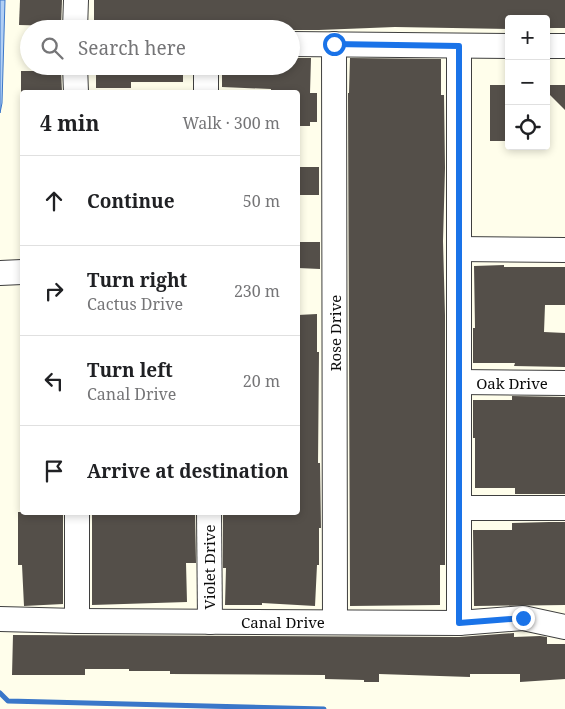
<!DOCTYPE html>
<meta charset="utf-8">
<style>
:root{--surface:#fff;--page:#f6f6f6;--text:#202124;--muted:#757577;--line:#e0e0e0}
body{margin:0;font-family:"Noto Serif",serif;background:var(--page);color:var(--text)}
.controls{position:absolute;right:15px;top:15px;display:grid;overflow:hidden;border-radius:5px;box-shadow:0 2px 8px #0003}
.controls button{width:45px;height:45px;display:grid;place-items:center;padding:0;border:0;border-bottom:1px solid var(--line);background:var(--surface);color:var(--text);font:25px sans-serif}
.stop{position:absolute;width:15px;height:15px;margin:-11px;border:4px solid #1a73e8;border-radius:50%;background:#fff}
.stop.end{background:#1a73e8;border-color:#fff;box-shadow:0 1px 5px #0008}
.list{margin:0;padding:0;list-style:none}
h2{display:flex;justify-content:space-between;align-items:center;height:65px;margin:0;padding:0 20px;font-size:21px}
h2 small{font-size:16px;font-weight:400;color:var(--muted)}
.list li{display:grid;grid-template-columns:32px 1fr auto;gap:15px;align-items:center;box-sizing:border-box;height:90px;padding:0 20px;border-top:1px solid var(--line)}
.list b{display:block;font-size:19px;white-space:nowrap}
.list p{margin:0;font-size:16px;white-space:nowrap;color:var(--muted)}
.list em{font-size:16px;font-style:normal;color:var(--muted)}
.icon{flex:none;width:28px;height:28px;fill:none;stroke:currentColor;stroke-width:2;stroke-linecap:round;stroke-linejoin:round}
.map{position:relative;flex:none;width:565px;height:709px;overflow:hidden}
.search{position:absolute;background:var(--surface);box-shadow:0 2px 8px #0003;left:20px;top:20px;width:280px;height:55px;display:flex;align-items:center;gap:12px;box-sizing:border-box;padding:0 18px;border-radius:28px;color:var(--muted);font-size:19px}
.panel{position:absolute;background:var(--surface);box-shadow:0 2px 8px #0003;left:20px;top:90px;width:280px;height:425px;border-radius:5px}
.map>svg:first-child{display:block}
.water{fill:#b1cff4;stroke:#3a77c9}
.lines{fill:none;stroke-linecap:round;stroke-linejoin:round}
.stream{stroke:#3a77c9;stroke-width:5}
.building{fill:#544f49}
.minor-casing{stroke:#3f3f3f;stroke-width:26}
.minor{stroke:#fff;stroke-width:24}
.route{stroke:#1a73e8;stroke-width:6}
.labels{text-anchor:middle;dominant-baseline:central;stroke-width:5;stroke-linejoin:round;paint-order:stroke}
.street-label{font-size:15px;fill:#0c0c0c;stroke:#fff}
</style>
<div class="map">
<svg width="565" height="709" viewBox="0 0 565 709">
<rect width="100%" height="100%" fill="#fffeeb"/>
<path class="water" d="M0 0H5L2 103 0 113Z"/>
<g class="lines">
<path class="stream" d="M0 693 8 701 324 709"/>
</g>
<g class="building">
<path d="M20 0H62L61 26 19 25Z"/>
<path d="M94 0H565V28H546V19H509V29L395 27 319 30H291L287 28 172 29 131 27V24H94Z"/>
<path d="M291 58H311L310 93H317V122H310V126H298V92H271V89L222 87V66H291Z"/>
<path d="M350 58 441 59V95H444L445 168 443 241 445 315V565H440V605L350 606 348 93H349Z"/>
<path d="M96 66H183V82H131V88H96Z"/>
<path d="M21 71H61L62 92H21Z"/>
<rect x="490" y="85" width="19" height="56"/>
<path d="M546 85H565V110L546 91Z"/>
<rect x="298" y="167" width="21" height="28"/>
<path d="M298 242H320V269L298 268Z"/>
<path d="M504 265V267H565V305H545L544 332 565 333V367L514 366 515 363H473V328H475L474 266Z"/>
<path d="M317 314V352H319L318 463H320L321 528H319V565H317L315 606 262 603V605H225L226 568H223V512H298V315Z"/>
<path d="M512 396 565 397V494H515V488H475V438H473V400H512Z"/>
<path d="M18 512H63V604L24 606 22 565H18Z"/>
<path d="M92 512H195L196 563H186L187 602 92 605Z"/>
<path d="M549 522H565V605L474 606 473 530H512V523Z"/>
<path d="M514 633V637L540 636 547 637V644H565V679L520 682V674H470V677L379 674V682H364V680L325 679V675L170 674V671H129V669H85V675H12L13 635 459 637Z"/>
</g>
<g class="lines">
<defs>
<g id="minor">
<path d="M75 29 76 0"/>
<path d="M291 44 509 46"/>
<path d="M334 44 335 622"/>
<path d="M459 46V623"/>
<path d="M546 46H565"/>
<path d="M75 66 76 92"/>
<path d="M206 66V92"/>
<path d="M459 249 565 250"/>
<path d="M0 273 22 272"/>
<path d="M459 382 565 383"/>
<path d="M459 508H565"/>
<path d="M77 512V621"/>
<path d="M209 512 210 622"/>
<path d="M0 619 77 621 459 623 523 618 565 627"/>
</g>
</defs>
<use href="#minor" class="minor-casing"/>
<use href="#minor" class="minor"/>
</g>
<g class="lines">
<path class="route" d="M334 44 459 46V623L523 618"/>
</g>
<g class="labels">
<g class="street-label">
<text transform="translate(335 333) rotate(-90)">Rose Drive</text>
<text x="512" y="383">Oak Drive</text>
<text transform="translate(209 567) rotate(-90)">Violet Drive</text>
<text x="283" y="622">Canal Drive</text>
</g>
</g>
</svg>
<div class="controls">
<button>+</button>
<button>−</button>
<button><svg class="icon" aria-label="locate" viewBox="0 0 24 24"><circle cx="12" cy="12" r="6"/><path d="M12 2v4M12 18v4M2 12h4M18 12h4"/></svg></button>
</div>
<div class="stop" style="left:334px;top:44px"></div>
<div class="stop end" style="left:523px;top:618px"></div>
<div class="search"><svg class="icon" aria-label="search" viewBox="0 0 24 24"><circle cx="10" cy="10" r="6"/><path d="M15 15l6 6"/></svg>Search here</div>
<section class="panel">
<h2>4 min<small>Walk · 300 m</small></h2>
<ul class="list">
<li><svg class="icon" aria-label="ahead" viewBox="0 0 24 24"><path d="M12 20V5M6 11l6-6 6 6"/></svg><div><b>Continue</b></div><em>50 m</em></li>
<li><svg class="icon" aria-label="right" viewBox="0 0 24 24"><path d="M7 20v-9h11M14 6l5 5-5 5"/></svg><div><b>Turn right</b><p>Cactus Drive</p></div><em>230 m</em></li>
<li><svg class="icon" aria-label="left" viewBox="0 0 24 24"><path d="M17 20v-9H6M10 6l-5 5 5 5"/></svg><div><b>Turn left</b><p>Canal Drive</p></div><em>20 m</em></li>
<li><svg class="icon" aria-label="arrive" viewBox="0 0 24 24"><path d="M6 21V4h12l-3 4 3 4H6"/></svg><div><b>Arrive at destination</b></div></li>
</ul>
</section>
</div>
